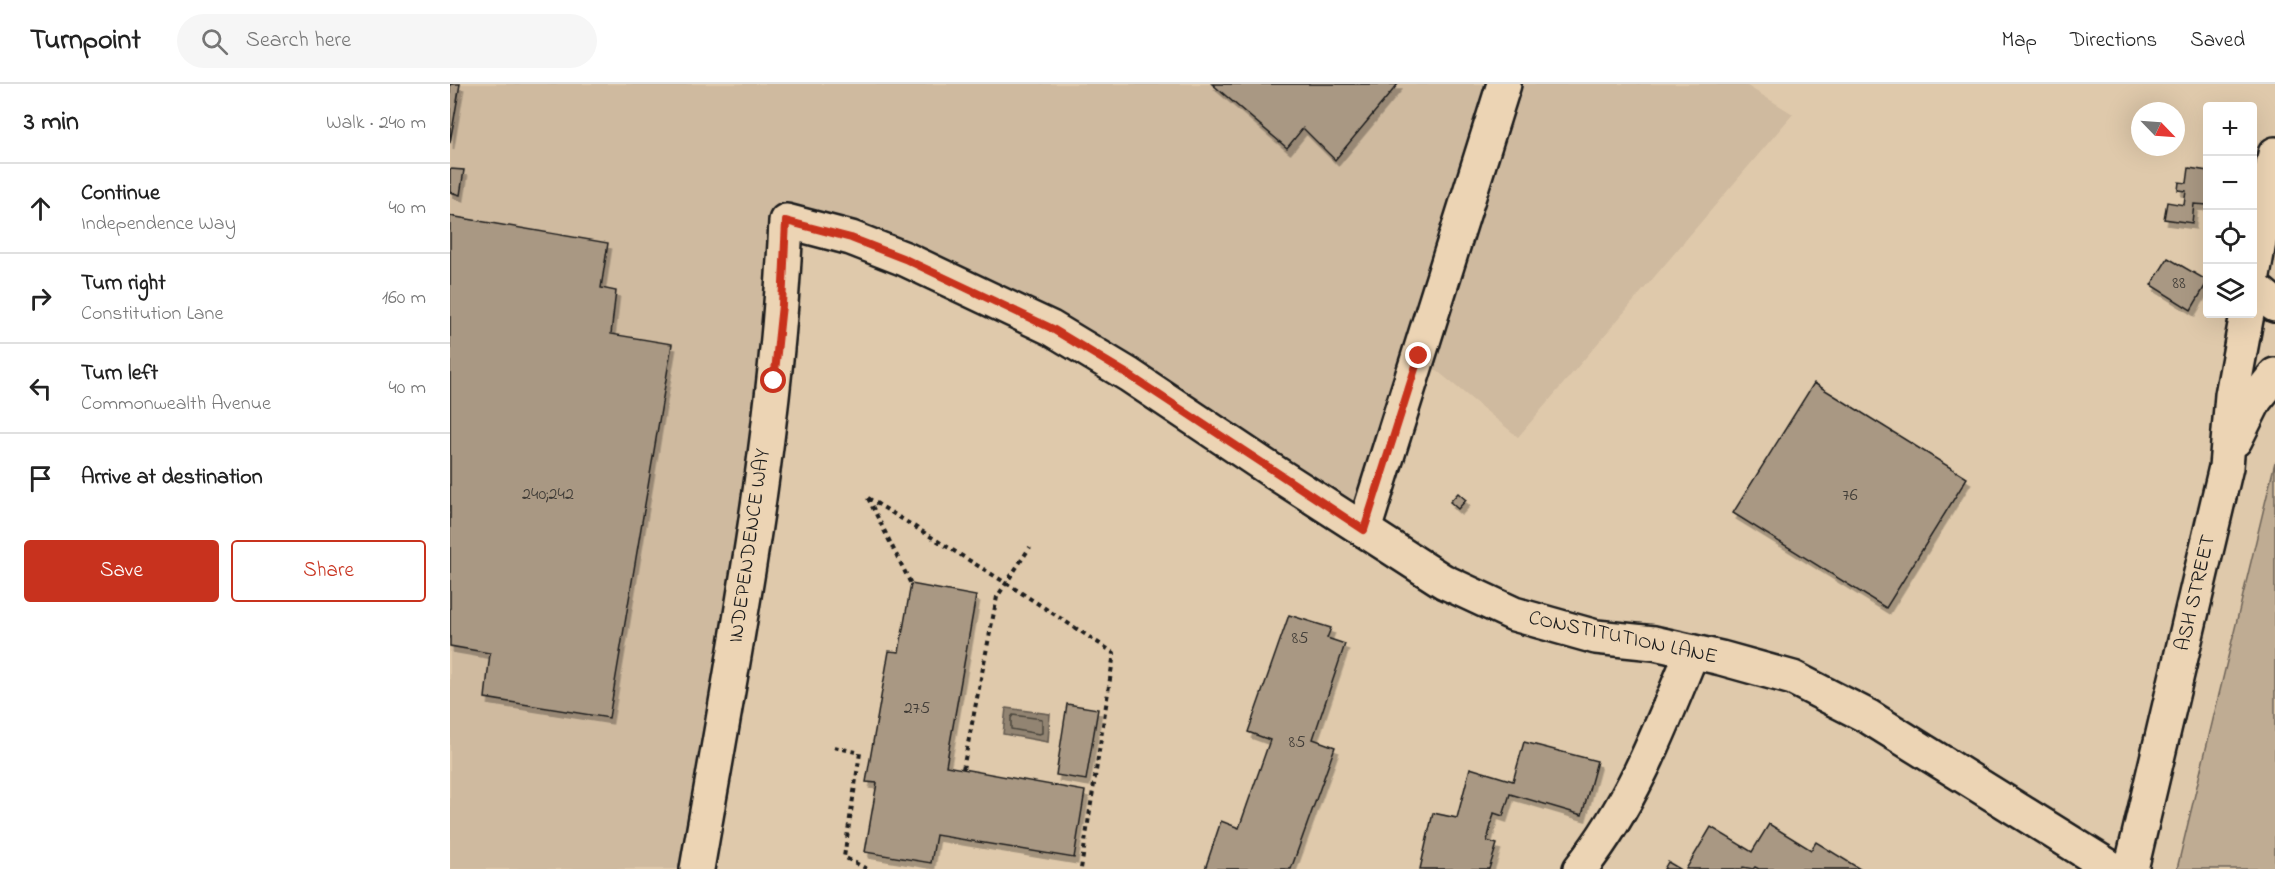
<!DOCTYPE html>
<meta charset="utf-8">
<style>
:root{--surface:#fff;--page:#f6f6f6;--text:#222;--muted:#767676;--line:#e0e0e0;--accent:#c8321e}
body{margin:0;font-family:"Indie Flower",sans-serif;background:var(--page);color:var(--text)}
.controls{position:absolute;right:18px;top:18px;display:grid;overflow:hidden;border-radius:6px;box-shadow:0 6px 24px #0002}
.controls button{width:54px;height:54px;display:grid;place-items:center;padding:0;border:0;border-bottom:2px solid var(--line);background:var(--surface);color:var(--text);font:30px sans-serif}
.compass{position:absolute;left:1681px;top:18px;width:54px;height:54px;border-radius:50%;background:var(--surface);box-shadow:0 6px 24px #0002;rotate:115deg}
.stop{position:absolute;width:18px;height:18px;margin:-14px;border:4px solid #c8321e;border-radius:50%;background:#fff}
.stop.end{background:#c8321e;border-color:#fff;box-shadow:0 2px 6px #0008}
.list{margin:0;padding:0;list-style:none}
h2{display:flex;justify-content:space-between;align-items:center;height:78px;margin:0;padding:0 24px;font-size:26px}
h2 small{font-size:20px;font-weight:400;color:var(--muted)}
.list li{display:grid;grid-template-columns:39px 1fr auto;gap:18px;align-items:center;box-sizing:border-box;height:90px;padding:0 24px;border-top:2px solid var(--line)}
.list b{display:block;font-size:22px;white-space:nowrap}
.list p{margin:0;font-size:20px;white-space:nowrap;color:var(--muted)}
.list em{font-size:20px;font-style:normal;color:var(--muted)}
.actions{display:flex;gap:12px;padding:18px 24px}
.actions a{flex:1;padding:14px 0;border:2px solid var(--accent);border-radius:6px;text-align:center;font-size:21px;color:var(--accent)}
.actions .main{background:var(--accent);color:#fff}
.icon{flex:none;width:33px;height:33px;fill:none;stroke:currentColor;stroke-width:2;stroke-linecap:round;stroke-linejoin:round}
.map{position:relative;flex:none;width:1825px;height:785px;overflow:hidden}
header{display:flex;align-items:center;gap:36px;box-sizing:border-box;height:84px;padding:0 30px;background:var(--surface);border-bottom:2px solid var(--line)}
header strong{font-size:28px}
nav{display:flex;gap:33px;margin-inline-start:auto;font-size:21px}
.search{width:420px;height:54px;background:var(--page);display:flex;align-items:center;gap:15px;box-sizing:border-box;padding:0 21px;border-radius:33px;color:var(--muted);font-size:22px}
main{display:flex}
aside{flex:1;background:var(--surface)}
.map>svg:first-child{display:block}
.built{fill:#cfba9f}
.green{fill:#bfac93;stroke:#6e6458;stroke-width:1.5}
.water{fill:#928472;stroke:#635a50;stroke-width:1.5}
.lines{fill:none;stroke-linecap:round;stroke-linejoin:round}
.shore{stroke:#4b463e;stroke-width:1.5}
.building{fill:#a99883;stroke:#1c1c1c;stroke-width:1.5;filter:url(#shadow)}
.minor-casing{stroke:#1c1c1c;stroke-width:38}
.path{stroke:#1c1c1c;stroke-width:4;stroke-dasharray:4.5 4.5;stroke-linecap:butt}
.minor{stroke:#ecd4b4;stroke-width:33}
.route{stroke:#c8321e;stroke-width:8}
.labels{text-anchor:middle;dominant-baseline:central;stroke-width:5;stroke-linejoin:round;paint-order:stroke}
.number-label{font-size:18px;fill:#3f3b36}
.street-label{font-size:21px;fill:#1c1c1c;stroke:#ecd4b4}
</style>
<header>
<strong>Turnpoint</strong>
<div class="search"><svg class="icon" aria-label="search" viewBox="0 0 24 24"><circle cx="10" cy="10" r="6"/><path d="M15 15l6 6"/></svg>Search here</div>
<nav><a>Map</a><a>Directions</a><a>Saved</a></nav>
</header>
<main>
<aside>
<h2>3 min<small>Walk · 240 m</small></h2>
<ul class="list">
<li><svg class="icon" aria-label="ahead" viewBox="0 0 24 24"><path d="M12 20V5M6 11l6-6 6 6"/></svg><div><b>Continue</b><p>Independence Way</p></div><em>40 m</em></li>
<li><svg class="icon" aria-label="right" viewBox="0 0 24 24"><path d="M7 20v-9h11M14 6l5 5-5 5"/></svg><div><b>Turn right</b><p>Constitution Lane</p></div><em>160 m</em></li>
<li><svg class="icon" aria-label="left" viewBox="0 0 24 24"><path d="M17 20v-9H6M10 6l-5 5 5 5"/></svg><div><b>Turn left</b><p>Commonwealth Avenue</p></div><em>40 m</em></li>
<li><svg class="icon" aria-label="arrive" viewBox="0 0 24 24"><path d="M6 21V4h12l-3 4 3 4H6"/></svg><div><b>Arrive at destination</b></div></li>
</ul>
<div class="actions"><a class="main">Save</a><a>Share</a></div>
</aside>
<div class="map">
<svg width="1825" height="785" viewBox="0 0 1825 785">
<defs>
<filter id="shadow"><feDropShadow dx="3.5" dy="6" stdDeviation="0" flood-color="#0004"/></filter>
</defs>
<rect width="100%" height="100%" fill="#dfc9ab"/>
<filter id="ink" filterUnits="userSpaceOnUse"><feTurbulence type="fractalNoise" baseFrequency=".0167" numOctaves="2"/><feDisplacementMap in="SourceGraphic" scale="12" xChannelSelector="R" yChannelSelector="G"/><feConvolveMatrix kernelMatrix="1 2 1 2 8 2 1 2 1" color-interpolation-filters="sRGB"/></filter>
<g filter="url(#ink)">
<path class="built" d="M0 0H1294L1343 30 1068 353 969 272 914 446 679 291 336 137 247 785H0Z"/>
<path class="green" d="M1825 378V785H1727Z"/>
<path class="water" d="M556 624 600 630 598 658 553 650Z"/>
<g class="lines">
<path class="shore" d="M563 631 592 635V649L589 650 561 645V634Z"/>
</g>
<g class="building">
<path d="M0 0H10L0 59Z"/>
<path d="M762 0H948L885 76 853 44 837 64Z"/>
<path d="M1739 84 1758 87V121L1744 120 1742 139 1714 135 1717 118 1734 121 1736 107 1728 106 1729 98 1737 99Z"/>
<path d="M0 85 14 86 10 111 0 108Z"/>
<path d="M0 132 158 159 151 204 166 207 161 250 222 260 159 634 35 614 40 569 0 562Z"/>
<path d="M1718 174 1758 197 1741 226 1701 201Z"/>
<path d="M1364 299 1517 394 1436 524 1283 429Z"/>
<path d="M1008 409 1016 416 1008 425 1000 418Z"/>
<path d="M461 500 526 512 496 682 635 707 624 774 486 751 481 779 415 768 427 699 416 698 439 567 449 568Z"/>
<path d="M839 531 881 544 877 554 895 560 863 655 885 663 841 785H755L771 737 789 744 820 656 798 648Z"/>
<path d="M617 620 648 625 636 696 606 691Z"/>
<path d="M1074 658 1147 677 1132 731 1060 710 1053 732 1044 729 1037 757 1047 760 1039 785H970L983 729 1007 734 1020 684 1063 697Z"/>
<path d="M1319 740 1361 766 1366 758 1410 785H1309L1305 783 1303 785 1293 783 1292 785H1236L1261 743 1302 768Z"/>
<path d="M1218 778 1230 785H1214Z"/>
</g>
<g class="lines">
<defs>
<g id="minor">
<path d="M1802 197 1825 70"/>
<path d="M1802 202 1825 221"/>
<path d="M1785 356 1805 316 1825 291"/>
<path d="M914 446 1054 0"/>
<path d="M247 785C284 570 327 355 336 137L401 154 455 175 601 244 679 291 824 388 993 497 1064 530 1146 553 1204 559 1271 574 1343 594 1419 633 1663 785"/>
<path d="M1130 785C1182 720 1211 644 1242 568"/>
<path d="M1681 785 1776 383 1782 311 1797 230"/>
</g>
</defs>
<use href="#minor" class="minor-casing"/>
<g class="path">
<path d="M418 414 556 499 664 569 631 785"/>
<path d="M418 414 461 500"/>
<path d="M384 663 410 669 394 773 417 785"/>
<path d="M513 685 547 513 580 463"/>
</g>
<use href="#minor" class="minor"/>
</g>
</g>
<g class="lines" filter="url(#ink)">
<path class="route" d="M324 297 332 221 336 137 401 154 455 175 601 244 679 291 914 446 969 272"/>
</g>
<g class="labels">
<g class="number-label">
<text x="1729" y="200">88</text>
<text x="98" y="411">240;242</text>
<text x="1400" y="412">76</text>
<text x="850" y="555">85</text>
<text x="467" y="625">275</text>
<text x="847" y="659">85</text>
</g>
<g class="street-label">
<text transform="translate(300 462) rotate(-82)">INDEPENDENCE WAY</text>
<text transform="translate(1746 509) rotate(-77)">ASH STREET</text>
<text transform="translate(1173 554) rotate(12)">CONSTITUTION LANE</text>
</g>
</g>
</svg>
<div class="controls">
<button>+</button>
<button>−</button>
<button><svg class="icon" aria-label="locate" viewBox="0 0 24 24"><circle cx="12" cy="12" r="6"/><path d="M12 2v4M12 18v4M2 12h4M18 12h4"/></svg></button>
<button><svg class="icon" aria-label="layers" viewBox="0 0 24 24"><path d="M12 4l9 5-9 5-9-5zM3 14l9 5 9-5"/></svg></button>
</div>
<svg class="compass" viewBox="-18 -18 36 36"><path d="M0-13l5 13h-10z" fill="#e53935"/><path d="M0 13l5-13h-10z" fill="#767676"/></svg>
<div class="stop" style="left:324px;top:297px"></div>
<div class="stop end" style="left:969px;top:272px"></div>
</div>
</main>
